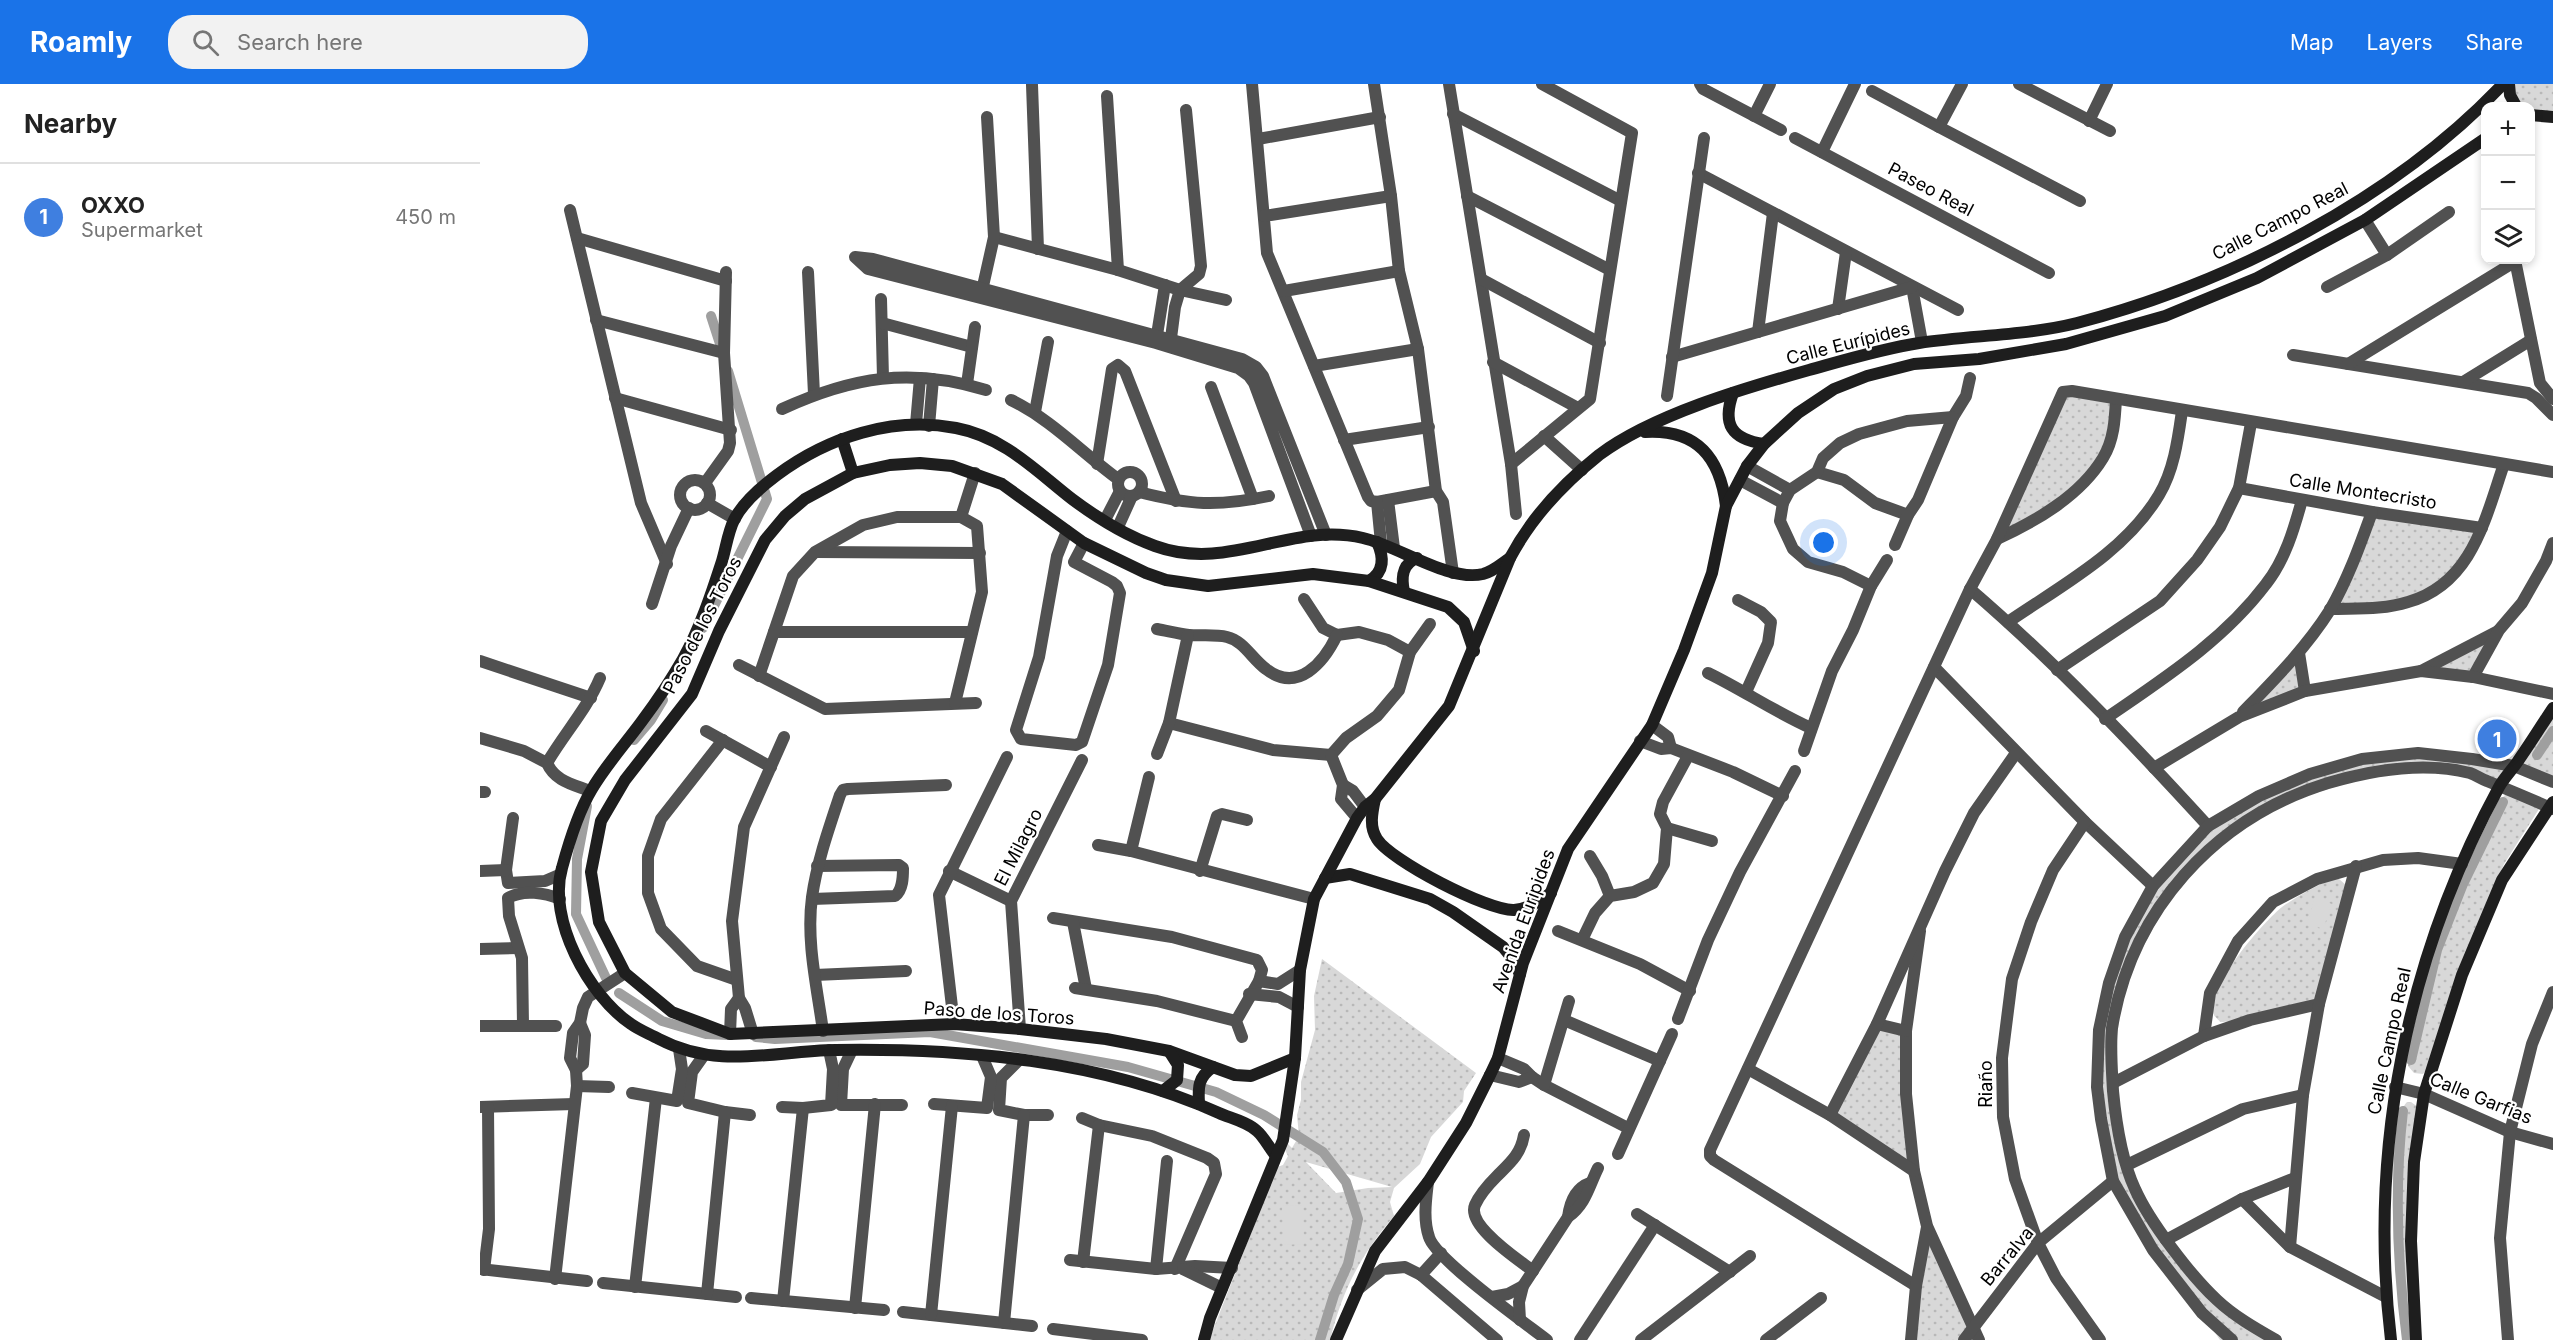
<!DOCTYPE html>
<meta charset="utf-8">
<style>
:root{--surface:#fff;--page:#f2f2f2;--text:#222;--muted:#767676;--line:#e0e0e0;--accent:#1a73e8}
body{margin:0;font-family:Inter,sans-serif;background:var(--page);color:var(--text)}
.controls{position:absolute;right:18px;top:18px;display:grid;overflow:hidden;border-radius:12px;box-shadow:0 3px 9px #0003}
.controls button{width:54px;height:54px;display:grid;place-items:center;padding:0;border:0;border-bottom:2px solid var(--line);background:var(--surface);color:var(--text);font:30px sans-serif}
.you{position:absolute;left:1344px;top:459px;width:21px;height:21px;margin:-15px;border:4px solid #fff;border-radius:50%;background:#1a73e8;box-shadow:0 0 0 9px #1a73e833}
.badge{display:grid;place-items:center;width:39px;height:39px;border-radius:50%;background:var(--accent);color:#fff;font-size:20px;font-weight:700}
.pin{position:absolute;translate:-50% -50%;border:3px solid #fff;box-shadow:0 2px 6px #0006}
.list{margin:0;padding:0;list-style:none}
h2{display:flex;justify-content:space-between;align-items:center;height:78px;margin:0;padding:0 24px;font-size:26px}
h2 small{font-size:20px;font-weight:400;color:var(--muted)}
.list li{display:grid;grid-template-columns:39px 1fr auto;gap:18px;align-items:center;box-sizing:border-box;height:108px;padding:0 24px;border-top:2px solid var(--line)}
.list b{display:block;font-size:22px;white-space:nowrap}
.list p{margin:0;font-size:20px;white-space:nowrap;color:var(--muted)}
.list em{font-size:20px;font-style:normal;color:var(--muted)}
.icon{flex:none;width:33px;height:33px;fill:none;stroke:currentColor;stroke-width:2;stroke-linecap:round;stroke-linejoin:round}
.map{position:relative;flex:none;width:2073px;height:1256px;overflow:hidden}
header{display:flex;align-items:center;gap:36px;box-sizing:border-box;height:84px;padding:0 30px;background:var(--accent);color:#fff}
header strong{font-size:28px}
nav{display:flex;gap:33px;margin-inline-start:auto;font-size:21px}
.search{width:420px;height:54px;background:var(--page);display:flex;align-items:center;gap:15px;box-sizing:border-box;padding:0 21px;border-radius:24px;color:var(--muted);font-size:22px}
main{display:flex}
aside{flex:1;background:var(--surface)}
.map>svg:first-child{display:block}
.grass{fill:url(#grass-dots);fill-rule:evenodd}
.garden{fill:#d8d8d8}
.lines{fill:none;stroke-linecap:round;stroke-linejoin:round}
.canal{stroke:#9f9f9f;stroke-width:10}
.street{stroke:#515151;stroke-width:12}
.secondary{stroke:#1e1e1e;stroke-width:12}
.labels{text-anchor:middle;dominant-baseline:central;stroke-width:4.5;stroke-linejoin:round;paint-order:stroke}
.street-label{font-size:18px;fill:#000;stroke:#fff}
</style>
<header>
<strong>Roamly</strong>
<div class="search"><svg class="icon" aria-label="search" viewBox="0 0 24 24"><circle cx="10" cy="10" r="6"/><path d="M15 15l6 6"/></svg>Search here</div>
<nav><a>Map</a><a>Layers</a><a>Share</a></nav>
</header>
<main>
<aside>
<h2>Nearby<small></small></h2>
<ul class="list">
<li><span class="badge" style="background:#3f7fe0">1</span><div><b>OXXO</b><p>Supermarket</p></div><em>450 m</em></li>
</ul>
</aside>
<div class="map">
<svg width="2073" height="1256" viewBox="0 0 2073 1256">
<defs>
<pattern id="grass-dots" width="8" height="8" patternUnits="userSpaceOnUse" patternTransform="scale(1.5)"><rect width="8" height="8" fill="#d8d8d8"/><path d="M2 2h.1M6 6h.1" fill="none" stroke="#b8b8b8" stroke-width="1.8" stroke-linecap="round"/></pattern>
</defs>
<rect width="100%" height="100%" fill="#fff"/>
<g class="grass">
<path d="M2029 0H2073V33L2051 31 2050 22H2036Z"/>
<path d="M1583 308 1636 315 1623 373 1593 409 1517 455Z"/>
<path d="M1892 428 2002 444 1988 474 1930 518 1850 525Z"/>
<path d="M2019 546 1993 593 1941 587Z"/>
<path d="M1819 569 1825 607 1759 633Z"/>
<path d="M2073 624V698L2034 683 2020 701 1990 689 1905 687 1785 725 1699 796 1642 902 1633 999 1655 1105 1736 1215 1796 1256H1740L1633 1097 1617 1003 1629 899 1673 802 1728 742 1830 690 1938 669 2034 682Z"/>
<path d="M2026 710 2057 719 2059 725 2024 780 1995 849 1949 983 1943 990 1934 989 1928 982 1929 972 1956 866 2019 717Z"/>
<path d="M1851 795H1859L1866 801 1835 916 1758 937 1740 938C1740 937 1734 932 1734 931 1723 907 1784 837 1802 823 1817 812 1834 803 1851 795Z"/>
<path d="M842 875 996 989 984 1007 983 1018 951 1053 940 1080 914 1104 910 1118 914 1132C880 1172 863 1205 850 1256H729L797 1083 803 1081 808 1072 804 1064 807 1059 812 1064 819 1052 817 1031 821 1016V998L835 946 834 912ZM826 1078 912 1103 888 1104 856 1109Z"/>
<path d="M1397 940 1426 947 1434 1087 1350 1031Z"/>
<path d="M1927 1018H1931L1938 1023C1929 1101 1920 1178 1932 1256H1925C1919 1213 1900 1047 1927 1018Z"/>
<path d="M1447 1142 1492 1244 1484 1256H1431Z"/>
</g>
<g class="garden">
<path d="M1835 814 1852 820 1843 845 1827 839Z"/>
<path d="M822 1121 824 1160 804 1161 802 1122Z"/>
</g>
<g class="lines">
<g class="canal">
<path d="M231 232 242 266"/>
<path d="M223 544 287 415 248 287"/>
<path d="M154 656 171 636 183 616"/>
<path d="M2057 671 2073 647"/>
<path d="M107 722 97 775 96 830 126 894"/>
<path d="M139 909 182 937 226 950 248 951"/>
<path d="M276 953 295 955 450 948 648 983 736 1008 784 1031 843 1068 866 1098 878 1135 868 1180 854 1211 840 1256"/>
<path d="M1931 976 1957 866 1983 800 2023 718"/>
<path d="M1923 1027C1914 1104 1917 1179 1927 1256"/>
</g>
<g class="street">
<path d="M772 0 787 169 888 413 891 417 897 418 956 407"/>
<path d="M894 0 911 112 919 187 938 265 956 407 963 418 973 489"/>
<path d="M969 0 1031 380 1036 430"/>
<path d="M1220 0 1223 5 1301 46"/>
<path d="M1482 0 1459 43 1600 117"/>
<path d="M1539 0 1630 47"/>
<path d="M552 1 558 165"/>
<path d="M1392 7 1459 43"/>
<path d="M627 12 638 186"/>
<path d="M973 30 1141 117"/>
<path d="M1274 32 1290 0"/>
<path d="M1609 37 1627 0"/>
<path d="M1315 54 1569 189"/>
<path d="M778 55 900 33"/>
<path d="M1342 68 1375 0"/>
<path d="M1218 89 1478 226"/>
<path d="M987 112 1130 186"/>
<path d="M90 126 161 419 187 480"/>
<path d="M784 132 911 112"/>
<path d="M1885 136 1907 171"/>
<path d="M514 153 638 186 700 206 746 216"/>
<path d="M97 154 246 197"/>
<path d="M2035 176 2060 299 2073 315"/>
<path d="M328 188 334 310"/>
<path d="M1001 195 1120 259"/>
<path d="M1432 203 1442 258"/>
<path d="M1847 203 1907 171 1969 128"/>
<path d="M804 207 919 187"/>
<path d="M501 211 514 153 507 33"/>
<path d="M401 215 403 294"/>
<path d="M1358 225 1366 168"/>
<path d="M116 236 244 269"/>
<path d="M402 239 492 263"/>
<path d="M1278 248 1293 129"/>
<path d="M676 257 685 201"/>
<path d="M690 262 695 223 700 206 719 190 721 182 706 26"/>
<path d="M1813 271 2048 309 2056 314 2073 331"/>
<path d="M1192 273 1432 203"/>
<path d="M1013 278 1098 324"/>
<path d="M1868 280 2036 177"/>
<path d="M834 282 938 265"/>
<path d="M1983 298 2051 256"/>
<path d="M487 300 495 243"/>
<path d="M731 303 773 415"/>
<path d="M1187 312 1224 54"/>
<path d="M135 314 251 346"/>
<path d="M531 316C572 336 601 368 638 395"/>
<path d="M302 325C372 293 430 283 506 306"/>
<path d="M555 328 568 258"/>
<path d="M436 340 440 294"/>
<path d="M449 342 453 295"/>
<path d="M1064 352 1102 386"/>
<path d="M864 356 949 343"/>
<path d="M617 380 632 285 638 281 645 287 696 417"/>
<path d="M1031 380 1110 315 1152 49 1062 0"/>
<path d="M1267 382 1310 406"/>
<circle cx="650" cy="400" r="12"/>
<path d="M1337 388 1364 396 1395 419 1428 431"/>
<path d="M1260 396 1303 419"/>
<circle cx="215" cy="411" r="15"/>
<path d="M225 399 248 367 250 359 244 269 246 188"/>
<path d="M1759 404 1892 428 2002 444"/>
<path d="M659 408C710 421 737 423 789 412"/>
<path d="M908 416 914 464"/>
<path d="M897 418 901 459"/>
<path d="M227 419 255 435"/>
<path d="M481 433 495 389"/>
<path d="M625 436 640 407"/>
<path d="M638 443 652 412"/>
<path d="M587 447 577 472 559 573 536 646 541 655 596 661 602 658 628 581 640 509 637 502 632 498 594 478 604 459"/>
<path d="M831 452 774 299 769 292 758 284 676 259 388 185 375 173 393 175 762 275 776 283 783 292 846 451"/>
<path d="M1517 455C1556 437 1600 412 1623 374 1634 356 1635 335 1636 315"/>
<path d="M1415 461 1428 431 1438 416 1473 333 1486 312 1490 294"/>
<path d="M336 468 500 469"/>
<path d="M1391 502 1363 488 1328 478 1313 465 1300 437 1303 419 1310 406 1337 388 1343 374 1360 359 1379 350 1427 337 1473 333"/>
<path d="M1490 505C1575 578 1653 660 1728 742"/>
<path d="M824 515 843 544 857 551 879 548 908 556 930 568"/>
<path d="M1258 516 1281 528 1291 538 1288 559 1266 608"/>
<path d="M172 520 191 462 209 424"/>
<path d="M1850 525C1876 524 1903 526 1928 518 1992 500 2005 435 2024 380"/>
<path d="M1528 538C1582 501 1645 468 1679 411 1694 386 1698 355 1702 327"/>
<path d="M677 545C688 547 699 550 709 551 721 552 735 550 747 553 764 557 772 575 786 585 818 610 844 578 857 551"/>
<path d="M294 548H492"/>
<path d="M1819 569 1825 607"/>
<path d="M0 577 111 614"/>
<path d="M259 581 345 625 496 619"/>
<path d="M1454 583 1605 738 1673 802"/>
<path d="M1577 586 1680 517 1717 476 1740 443 1759 404 1771 339"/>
<path d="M1941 587 2018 547"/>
<path d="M1228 589C1263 606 1295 628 1331 644"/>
<path d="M279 592 313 492 335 468 383 441 417 433H481L497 442 502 508 475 619"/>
<path d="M1993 593 2019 546 2042 519 2066 477 2073 459"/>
<path d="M1763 628C1794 596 1826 564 1850 526 1868 495 1880 461 1892 428"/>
<path d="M1625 635C1683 595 1743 557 1786 500 1805 476 1814 445 1822 416"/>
<path d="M689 639 793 666 851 671"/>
<path d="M1172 641 1188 653 1191 664"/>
<path d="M226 647 291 683"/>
<path d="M0 654 44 667 67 679C75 697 92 700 110 707"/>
<path d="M243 656 181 735 168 772V809L181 845 217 882 257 896"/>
<path d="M1160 657 1181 665 1191 664 1253 688 1303 712"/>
<path d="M1324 667 1352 587 1373 546 1391 502 1407 476"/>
<path d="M677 670 689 639 708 551"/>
<path d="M851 671 866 654 897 632 919 606 930 568 950 540"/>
<path d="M851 671 863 701 861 715 877 734"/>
<path d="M67 679C84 650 107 625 120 594"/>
<path d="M1674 684 1759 633 1825 607 1941 587 1993 593 2073 610"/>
<path d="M863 701 873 707 885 723"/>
<path d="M0 708H5"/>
<path d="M33 734 26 786 28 799 65 797 79 791"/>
<path d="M1605 738 1573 786 1551 838 1532 895 1522 974 1523 1033 1535 1095 1558 1159 1576 1194 1620 1256"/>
<path d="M1187 744 1232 757"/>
<path d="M618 761 651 767 834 815"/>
<path d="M651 767 669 693"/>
<path d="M1110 772 1122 792 1130 812"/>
<path d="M0 787 26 786"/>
<path d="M469 787 531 817"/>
<path d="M720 787 737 732 742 730 767 736"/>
<path d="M332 815 415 812C423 806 423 793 423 784L419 781 337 782"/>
<path d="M573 834 692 853 777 876 782 886 779 897 756 937 762 953"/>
<path d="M593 838 606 905"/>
<path d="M1078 847 1160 880 1210 907"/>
<path d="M1440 847 1426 947V1010L1434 1087 1447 1142 1499 1256"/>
<path d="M1102 856 1115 829 1130 812 1154 808 1173 799 1184 780 1187 744 1180 730 1183 718 1208 672"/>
<path d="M0 865 38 864"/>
<path d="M335 891 426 887"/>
<path d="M779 897 798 900 820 886"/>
<path d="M595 904 677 917 756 937"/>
<path d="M769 910 799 913 818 923"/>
<path d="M1198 935 1228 856 1260 788 1315 687"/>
<path d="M1084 936 1180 977"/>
<path d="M474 940 459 811 527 673"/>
<path d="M1397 940 1426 947"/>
<path d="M43 941 42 874 29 832 28 814C44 805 65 809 80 815"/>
<path d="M0 942H76"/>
<path d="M540 945 531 817 602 676"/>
<path d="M343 947C337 903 326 857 332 813 337 778 349 744 360 711L363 706 368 705 466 701"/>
<path d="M250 950 251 925 259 914"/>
<path d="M273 950 265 924 259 914 252 837 264 743 304 653"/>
<path d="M1724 952 1730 909 1758 857 1793 818 1837 795 1903 776 1938 774 1982 780"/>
<path d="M372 966 363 985 361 1021H422"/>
<path d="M224 971 212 988 208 1019 245 1028 270 1031"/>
<path d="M1018 974 1044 985 1052 993 1064 1001 1148 1044"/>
<path d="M538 977 521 994 519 1026 544 1031H568"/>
<path d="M1268 985 1350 1031 1434 1087"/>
<path d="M96 986 103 980 105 951 100 939"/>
<path d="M1010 991 1039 998 1052 993"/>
<path d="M1633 999 1724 952 1770 936 1839 920"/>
<path d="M1064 1001 1089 917"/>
<path d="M97 1002 129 1003"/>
<path d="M1915 1003 1944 1010 2030 1048 2073 1060"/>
<path d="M152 1009 197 1017 202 985 199 965"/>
<path d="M454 1020 507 1024 511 993 502 972"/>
<path d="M0 1023 94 1020"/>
<path d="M302 1023 323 1024 351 1021 353 985 349 966"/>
<path d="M1350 1031 1397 940 1465 787 1494 729 1536 669"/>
<path d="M602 1034 619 1041 672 1052 727 1074 734 1079 736 1090 695 1185"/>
<path d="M1044 1051C1041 1070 1030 1079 1017 1092 1010 1099 999 1112 995 1121 986 1142 1039 1176 1053 1187"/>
<path d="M1138 1070 1192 950"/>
<path d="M1647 1081 1763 1025 1823 1011"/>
<path d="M948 1098C946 1116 943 1135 949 1153 955 1175 1045 1239 1067 1256"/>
<path d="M1762 1115 1810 1163 1906 1213"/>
<path d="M1157 1130 1250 1188"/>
<path d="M1088 1133C1090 1118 1096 1104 1110 1099"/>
<path d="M1686 1156 1762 1115 1815 1094"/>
<path d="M1810 1163 1823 1011 1839 920 1876 782"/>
<path d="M590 1176 676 1185 715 1182 752 1184"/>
<path d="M603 1178 619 1041"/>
<path d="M0 1185 107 1197"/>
<path d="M676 1185 687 1077"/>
<path d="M703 1185 742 1204"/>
<path d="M4 1186 9 1145 8 1023"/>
<path d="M941 1191 961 1169"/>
<path d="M75 1195 97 1002 96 986 90 974 93 949 100 939 103 924 108 913 145 889"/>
<path d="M123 1199 256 1213"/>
<path d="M1436 1202 1234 1076 1230 1072V1066L1490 505 1517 455 1583 308 1592 307 2073 388"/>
<path d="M155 1203 176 1014"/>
<path d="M877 1206 903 1185 925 1183 941 1191 1017 1256"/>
<path d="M227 1210 245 1028"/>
<path d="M1012 1213 1028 1210 1043 1202"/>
<path d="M271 1214 404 1226"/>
<path d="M303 1217 323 1024"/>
<path d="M375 1224 395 1020"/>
<path d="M423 1228 552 1242"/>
<path d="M451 1231 472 1022"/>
<path d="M1040 1236 1039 1218 1043 1202 1088 1133C1106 1120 1109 1102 1118 1084"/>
<path d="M524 1239 544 1031"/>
<path d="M573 1245 662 1256"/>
<path d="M1100 1256 1175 1141"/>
<path d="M1161 1256 1270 1172"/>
<path d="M1286 1256 1341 1214"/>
<path d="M1431 1256 1436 1202 1447 1143"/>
<path d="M1484 1256 1558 1159 1633 1097"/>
<path d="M1752 1256 1722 1229 1673 1166 1633 1097 1621 1035 1617 1003 1619 946 1629 899 1645 853 1673 802 1728 742 1779 712 1830 690 1882 675 1938 669 1992 675 2034 682 2073 698"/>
<path d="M1796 1256C1775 1244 1754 1232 1737 1216 1711 1192 1669 1137 1655 1105 1641 1075 1636 1039 1633 1007 1632 987 1630 964 1632 944 1651 827 1734 734 1848 699 1892 686 1944 677 1990 689 1996 691 2001 695 2007 697 2029 706 2051 715 2073 725"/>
<path d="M2028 1256 2020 1154 2030 1048 2052 960 2073 908"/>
</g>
<g class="secondary">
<path d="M2029 0 2030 11 2036 22"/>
<path d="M2050 31 2073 33"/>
<path d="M1253 309C1242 340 1251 355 1284 360"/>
<path d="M1165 348C1217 345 1240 373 1246 422"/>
<path d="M362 355 373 389"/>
<path d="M889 497C905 488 904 473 897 458"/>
<path d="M924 508C921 493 922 480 937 474"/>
<path d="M895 715C892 729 889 743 897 755 911 777 1008 827 1034 826 1049 825 1059 817 1071 809"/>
<path d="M845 794 870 790 950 815 973 828 1023 863 1032 874 1040 890"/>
<path d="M815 974 771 992 755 991 689 967 626 955 540 945 474 940 250 950 192 928 145 889 119 838 111 788 121 737 145 696 212 610 239 547 285 456 305 432 325 415 373 389 410 381 440 379 472 382 522 400 604 459 666 489 686 496 728 502 833 490 889 497 968 523 984 538 994 567"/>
<path d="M683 1007 697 996 698 981 689 967"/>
<path d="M719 1020C718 1003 718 993 733 983"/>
<path d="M796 1072C790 1065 784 1053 777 1047 768 1038 750 1034 739 1029 621 976 483 964 355 966 293 967 238 986 179 955 170 950 159 946 151 940 109 912 67 835 82 784 89 758 98 728 112 705 126 681 146 659 162 637 177 617 191 596 203 575 220 544 231 511 242 477 246 464 248 448 254 436 263 418 281 403 297 391 348 353 413 332 476 344 524 353 556 387 592 415 616 433 647 452 675 462 749 489 811 437 883 454 919 462 968 498 1003 490 1014 487 1021 480 1030 474"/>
<path d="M724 1256 730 1234 803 1056 815 974 820 886 834 815 877 734 885 723 895 715 969 622 1030 474C1051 434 1084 399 1119 371 1172 331 1265 304 1329 286 1365 276 1401 265 1439 259 1492 251 1545 252 1597 239 1750 199 1914 115 2023 0"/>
<path d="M856 1256 895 1167 948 1098 986 1039 1010 991 1018 974 1043 879 1088 765 1172 641 1204 566 1232 489 1246 422 1267 382 1284 360 1318 329 1354 305 1387 292 1434 280 1499 275 1586 260 1685 232 1777 194 1885 136 2006 54"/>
<path d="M1911 1256C1888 1065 1927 873 2019 703 2024 694 2032 686 2038 677 2050 660 2061 642 2073 624"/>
<path d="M1936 1256 1931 1157 1934 1078 1944 1010 1982 891 2022 796 2073 718"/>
</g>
</g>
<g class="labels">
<g class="street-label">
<text transform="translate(1451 105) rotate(28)">Paseo Real</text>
<text transform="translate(1800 137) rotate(-27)">Calle Campo Real</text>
<text transform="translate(1368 259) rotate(-14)">Calle Eurípides</text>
<text transform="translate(1883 407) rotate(9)">Calle Montecristo</text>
<text transform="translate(222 541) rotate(-63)">Paso de los Toros</text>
<text transform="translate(538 763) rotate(-63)">El Milagro</text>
<text transform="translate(1043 837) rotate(-70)">Avenida Euripides</text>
<text transform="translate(519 929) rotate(4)">Paso de los Toros</text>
<text transform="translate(1909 957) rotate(-78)">Calle Campo Real</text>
<text transform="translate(1505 1000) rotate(-90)">Riaño</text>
<text transform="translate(2001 1014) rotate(22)">Calle Garfias</text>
<text transform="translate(1527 1172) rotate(-50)">Barralva</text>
</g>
</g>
</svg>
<div class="controls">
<button>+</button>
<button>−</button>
<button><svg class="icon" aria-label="layers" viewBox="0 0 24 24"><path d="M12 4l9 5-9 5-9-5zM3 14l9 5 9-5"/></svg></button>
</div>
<div class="you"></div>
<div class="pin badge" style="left:2017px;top:655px;background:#3f7fe0">1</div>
</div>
</main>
